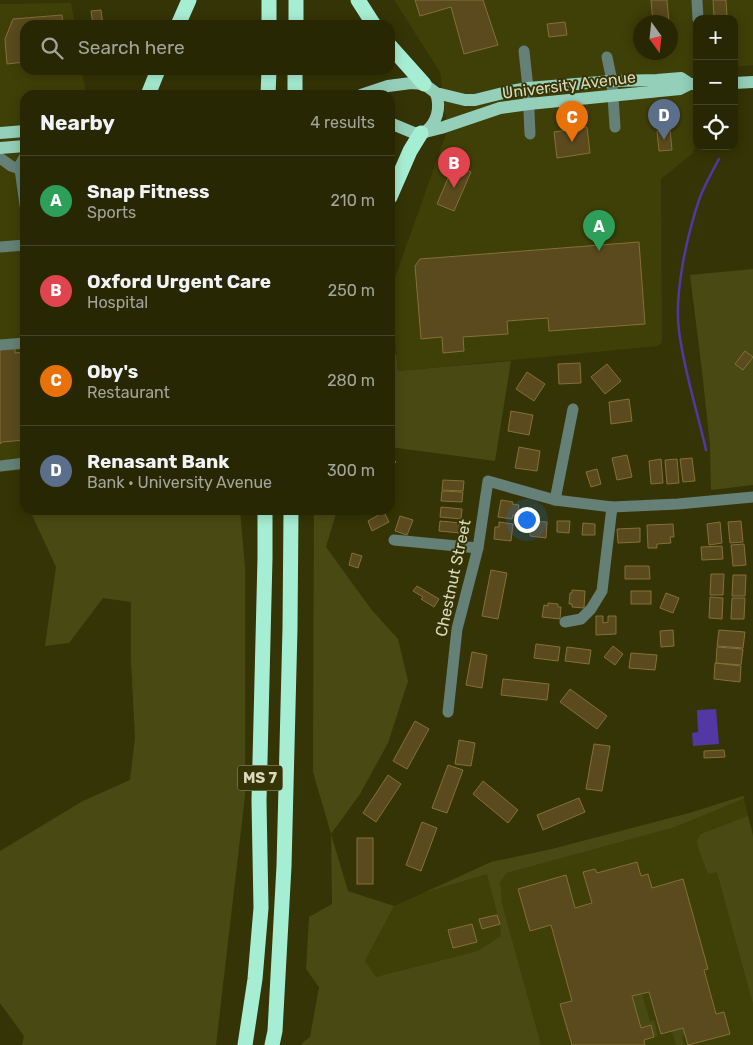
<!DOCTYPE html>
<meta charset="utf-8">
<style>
:root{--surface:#272704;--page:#2f2f0e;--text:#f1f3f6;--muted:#a4a59a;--line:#434426;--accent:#8bbbb9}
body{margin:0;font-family:Rubik,sans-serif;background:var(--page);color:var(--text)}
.controls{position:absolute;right:15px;top:15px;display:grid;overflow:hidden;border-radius:10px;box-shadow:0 2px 12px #0003}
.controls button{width:45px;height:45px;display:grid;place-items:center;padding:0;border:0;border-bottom:1px solid var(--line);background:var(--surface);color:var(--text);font:25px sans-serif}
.compass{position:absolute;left:633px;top:15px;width:45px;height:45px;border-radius:50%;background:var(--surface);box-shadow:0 2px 12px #0003;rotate:165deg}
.you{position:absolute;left:526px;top:519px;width:18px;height:18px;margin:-12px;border:4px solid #fff;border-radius:50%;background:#1a73e8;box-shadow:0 0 0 8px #1a73e833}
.badge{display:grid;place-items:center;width:32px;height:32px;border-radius:50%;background:var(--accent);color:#fff;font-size:16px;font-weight:700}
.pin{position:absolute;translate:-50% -41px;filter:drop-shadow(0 1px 2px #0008)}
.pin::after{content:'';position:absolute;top:26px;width:18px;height:15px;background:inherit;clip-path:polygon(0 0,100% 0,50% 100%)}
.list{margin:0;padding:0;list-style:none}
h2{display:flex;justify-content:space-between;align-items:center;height:65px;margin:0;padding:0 20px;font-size:21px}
h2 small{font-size:16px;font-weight:400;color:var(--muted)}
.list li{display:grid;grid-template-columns:32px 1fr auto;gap:15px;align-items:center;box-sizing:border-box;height:90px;padding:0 20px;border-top:1px solid var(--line)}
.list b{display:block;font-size:19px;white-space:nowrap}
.list p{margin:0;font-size:16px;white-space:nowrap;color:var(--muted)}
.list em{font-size:16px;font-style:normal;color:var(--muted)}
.icon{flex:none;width:28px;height:28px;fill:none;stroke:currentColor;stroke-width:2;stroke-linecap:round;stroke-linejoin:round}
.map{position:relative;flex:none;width:753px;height:1045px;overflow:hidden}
.search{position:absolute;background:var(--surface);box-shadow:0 2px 12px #0003;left:20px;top:20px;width:375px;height:55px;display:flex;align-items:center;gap:12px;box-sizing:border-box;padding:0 18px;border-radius:15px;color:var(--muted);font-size:19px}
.panel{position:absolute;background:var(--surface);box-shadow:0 2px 12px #0003;left:20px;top:90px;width:375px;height:425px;border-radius:15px}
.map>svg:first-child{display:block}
.built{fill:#3f3f08;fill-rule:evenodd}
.green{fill:#494a13}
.water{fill:#5337a3}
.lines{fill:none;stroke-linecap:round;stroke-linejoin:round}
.stream{stroke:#5337a3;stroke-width:2.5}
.building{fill:#5a4a1d;stroke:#857038}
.minor{stroke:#658076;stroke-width:11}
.major{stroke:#94cfb9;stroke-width:12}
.highway{stroke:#a6eed3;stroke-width:15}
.labels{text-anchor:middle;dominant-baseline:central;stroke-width:4;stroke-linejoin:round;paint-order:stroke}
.shield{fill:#343406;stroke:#a8a886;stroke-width:1}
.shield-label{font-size:15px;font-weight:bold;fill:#d9dabd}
.street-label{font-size:16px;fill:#d9dabd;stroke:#343406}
</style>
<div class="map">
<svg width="753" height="1045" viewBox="0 0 753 1045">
<rect width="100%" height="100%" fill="#343406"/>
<g class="built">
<path d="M394 0H753V65L734 67V19H697V140L693 153 661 179 662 342 658 346 398 371 390 292 447 131 440 72ZM640 22H670V52H640Z"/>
<path d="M71 3 75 25H25V70H82L86 95H25V470L0 472V4Z"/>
<path d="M743 796 753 834V1045H348L365 961 394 906 491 862 552 849 630 829 693 812Z"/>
</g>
<g class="green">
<path d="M753 269V485L711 490 710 445 702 371 690 275Z"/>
<path d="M396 354 398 371 511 361 495 461 390 447V355Z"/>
<path d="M61 510H240L245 568V796L216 1045H22L24 1036 0 1003V851L83 801 130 780 135 738 131 661V602L103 598 69 643 45 646 56 567 32 515Z"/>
<path d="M314 510H337L326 547 371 609 398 639 408 681 388 743 360 794 331 834 348 891 394 906 365 961 376 977 478 951 501 936 500 924 487 874 426 892 491 862 552 849 693 812 743 796 745 798 675 827 506 873 500 883 502 904 541 1045H302V1043L310 1037 319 987 306 969 309 917 332 904 331 834 313 772Z"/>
<path d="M748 816 753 837V1004L717 872 708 874 698 848 697 841 701 834Z"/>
<path d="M642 994 650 1021 654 1020 658 1036 654 1037 650 1025 641 1028 632 996Z"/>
<path d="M683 1028 685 1035 682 1036 684 1045H676L672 1031Z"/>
</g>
<path class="water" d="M716 709 719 744 693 746 692 733 698 732 697 710Z"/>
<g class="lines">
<path class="stream" d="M706 450C697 410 684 371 679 331 674 293 687 236 699 200 704 186 712 172 719 159"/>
</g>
<g class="building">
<path d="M415 0H483L498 45 464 54 451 7 420 16Z"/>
<path d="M651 0H667L669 22H653Z"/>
<path d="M713 0H726L727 16 714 17Z"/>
<path d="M101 10 103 25H93L91 11Z"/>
<path d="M62 15 63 25H25V62L7 64 5 39 13 19Z"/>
<path d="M565 22 567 35 549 37 547 24Z"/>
<path d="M587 127 590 153 557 158 554 132Z"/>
<path d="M670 129 672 150 659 151 657 131Z"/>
<path d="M454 164 471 172 454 211 437 204Z"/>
<path d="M639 242 645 324 549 331 548 318 507 321 508 334 463 337 464 351 443 353 442 337 421 339 415 266 420 259Z"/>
<path d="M15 346V353L25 352V440L2 442 0 444V347Z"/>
<path d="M745 351 753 357 743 370 735 364Z"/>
<path d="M580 363 581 383 559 384 558 364Z"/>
<path d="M607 364 621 381 605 394 591 377Z"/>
<path d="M527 372 545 384 534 401 516 389Z"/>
<path d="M629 399 632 421 611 424 609 402Z"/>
<path d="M511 411 533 415 529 435 508 431Z"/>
<path d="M519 447 540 451 537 471 515 468Z"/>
<path d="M390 455 396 462 390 468Z"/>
<path d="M627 455 632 477 617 480 612 458Z"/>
<path d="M692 458 695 481 683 482 680 459Z"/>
<path d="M661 459 663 483 651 484 649 461Z"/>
<path d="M677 459 679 483 667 484 665 460Z"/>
<path d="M597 469 601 484 591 487 586 472Z"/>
<path d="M443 480 464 481 463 491 442 490Z"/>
<path d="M442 491 463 492 462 502 441 501Z"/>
<path d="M501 500 513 502 512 504 519 505 517 516 513 515 512 519 498 517Z"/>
<path d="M441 507 462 509 461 519 440 517Z"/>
<path d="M363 510H379L365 515Z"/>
<path d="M384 512 389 522 372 531 368 521Z"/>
<path d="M400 516 413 520 407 535 395 531Z"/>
<path d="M440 521 461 523 460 533 439 531Z"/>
<path d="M531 521 547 522 546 538 530 536Z"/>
<path d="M557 521H570L569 533 557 532Z"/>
<path d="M741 521 743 542 730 543 728 522Z"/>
<path d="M499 522 513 524 511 541 494 539 495 527H499Z"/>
<path d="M720 522 722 543 709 545 707 524Z"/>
<path d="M583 523 595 524V535H582Z"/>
<path d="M673 524 674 537H670L671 543 657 544V548H648L647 525Z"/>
<path d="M640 528V542L618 543 617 529Z"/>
<path d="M744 544 746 565 733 566 731 545Z"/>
<path d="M722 546 723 559 702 560 701 547Z"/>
<path d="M352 553 362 556 358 568 349 565Z"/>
<path d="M625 566H649L650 579H625Z"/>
<path d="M491 570 507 573 498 619 482 616Z"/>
<path d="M711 574H724L723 595H710Z"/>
<path d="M733 575H746L745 596H732Z"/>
<path d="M417 586 439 599 434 607 421 599 423 597 413 591Z"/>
<path d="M572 590 585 591 584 608 572 607V604H569L570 593H572Z"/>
<rect x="631" y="591" width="20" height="13"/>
<path d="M666 593 679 598 673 613 660 608Z"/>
<path d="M710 597 723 598 722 619 709 618Z"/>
<path d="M732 598H745L744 619H731Z"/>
<path d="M548 603 558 604V607H561L560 619 542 617 544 605 548 606Z"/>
<path d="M596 616H603V623L608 622V616H616V634L596 635Z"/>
<path d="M673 630 674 646 661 647 660 631Z"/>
<path d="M719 630 745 632 743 648 717 646Z"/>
<path d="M536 644 560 647 558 661 534 658Z"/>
<path d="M613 646 623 654 615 665 604 657Z"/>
<path d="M567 647 591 650 589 664 565 661Z"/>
<path d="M717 647 743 649 741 665 716 663Z"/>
<path d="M472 652 487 655 482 688 466 685Z"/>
<path d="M631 653 657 655 655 670 629 668Z"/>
<path d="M715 663 741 666 740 682 714 679Z"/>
<path d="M503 679 549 684 547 700 501 695Z"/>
<path d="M570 689 607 716 597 729 560 702Z"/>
<path d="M415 721 429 729 407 769 393 761Z"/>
<path d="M459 740 475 743 471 766 455 764Z"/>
<path d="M594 744 610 746 602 791 586 789Z"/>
<path d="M724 750 725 757 704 758V751Z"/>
<path d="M448 765 463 770 447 813 432 808Z"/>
<path d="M388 775 401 784 376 822 363 813Z"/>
<path d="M483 781 518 810 508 823 473 794Z"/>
<path d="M579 798 585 812 543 830 537 815Z"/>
<path d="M422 822 437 828 421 871 406 865Z"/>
<rect x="357" y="838" width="16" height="46"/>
<path d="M637 862 641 876 648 874 652 888 683 879 708 969 704 970 716 1014 724 1012 730 1034 688 1045 683 1028 661 1034 649 992 632 996 641 1028 651 1025 654 1037 644 1040 645 1045H572L560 1004 572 1001 551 925 530 931 518 889 566 875 575 908 592 903 583 872 595 869 597 873Z"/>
<path d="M497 915 500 924 482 929 479 919Z"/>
<path d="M472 924 477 942 453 948 448 930Z"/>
</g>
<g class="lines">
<g class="minor">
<path d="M697 0 698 19"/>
<path d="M524 51 528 88 530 134"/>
<path d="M607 57 612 81 615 127"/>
<path d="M25 156 20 165V169L25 205"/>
<path d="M0 158 11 166 20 169"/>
<path d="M0 247 25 245"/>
<path d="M0 345 25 343"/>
<path d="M0 466 25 463"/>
<path d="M555 500 573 409"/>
<path d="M394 540 478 548"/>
<path d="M565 622 581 619 591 609 602 591 612 507"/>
<path d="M448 712 457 629 478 548 488 481 555 500 612 507 678 504 753 497"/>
</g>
<g class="major">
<path d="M734 83 753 82"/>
<path d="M361 95 388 86 411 83 424 84 436 93 465 100H475L511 91 528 88 612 81 657 80 681 78 690 84"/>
<path d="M390 123 414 133H421L441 128 500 108 529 104 680 89 690 84H697"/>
<path d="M425 132C437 123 441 108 436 93"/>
<path d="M0 133 25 131"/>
<path d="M0 148 25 146"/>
</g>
<g class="highway">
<path d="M358 0 374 25"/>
<path d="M178 25 189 0"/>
<path d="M269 25V0"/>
<path d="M296 25V0"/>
<path d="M390 46 424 84"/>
<path d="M148 95 158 70"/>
<path d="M268 95 269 70"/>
<path d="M295 95V70"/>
<path d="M390 197 410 151 421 133"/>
<path d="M245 1045 255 979 261 908 259 801 265 558V510"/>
<path d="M272 1045 275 1031 284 866 290 628 291 510"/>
</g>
</g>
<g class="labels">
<rect class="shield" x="237.5" y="765.5" width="45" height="25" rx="4"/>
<g class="shield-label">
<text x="260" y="778">MS 7</text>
</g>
<g class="street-label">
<text transform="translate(569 85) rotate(-7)">University Avenue</text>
<text transform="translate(453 578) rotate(-78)">Chestnut Street</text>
</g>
</g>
</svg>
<div class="controls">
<button>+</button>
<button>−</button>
<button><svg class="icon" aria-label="locate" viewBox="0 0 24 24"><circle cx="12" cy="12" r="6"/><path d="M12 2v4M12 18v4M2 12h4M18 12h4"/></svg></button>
</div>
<svg class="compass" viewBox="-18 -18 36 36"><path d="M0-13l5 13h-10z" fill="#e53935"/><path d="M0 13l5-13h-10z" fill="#a4a59a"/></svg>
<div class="you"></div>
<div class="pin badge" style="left:599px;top:251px;background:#2e9e5b">A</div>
<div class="pin badge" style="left:454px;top:188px;background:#e0444e">B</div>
<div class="pin badge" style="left:572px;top:142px;background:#e8710a">C</div>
<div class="pin badge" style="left:664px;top:140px;background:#5c6f8a">D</div>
<div class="search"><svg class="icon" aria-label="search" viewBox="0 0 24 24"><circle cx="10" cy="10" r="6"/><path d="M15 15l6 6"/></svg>Search here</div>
<section class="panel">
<h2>Nearby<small>4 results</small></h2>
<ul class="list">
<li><span class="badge" style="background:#2e9e5b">A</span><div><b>Snap Fitness</b><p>Sports</p></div><em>210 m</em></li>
<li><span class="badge" style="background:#e0444e">B</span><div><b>Oxford Urgent Care</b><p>Hospital</p></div><em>250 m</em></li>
<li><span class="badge" style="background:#e8710a">C</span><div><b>Oby's</b><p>Restaurant</p></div><em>280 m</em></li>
<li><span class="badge" style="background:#5c6f8a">D</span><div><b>Renasant Bank</b><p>Bank · University Avenue</p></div><em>300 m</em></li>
</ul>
</section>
</div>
